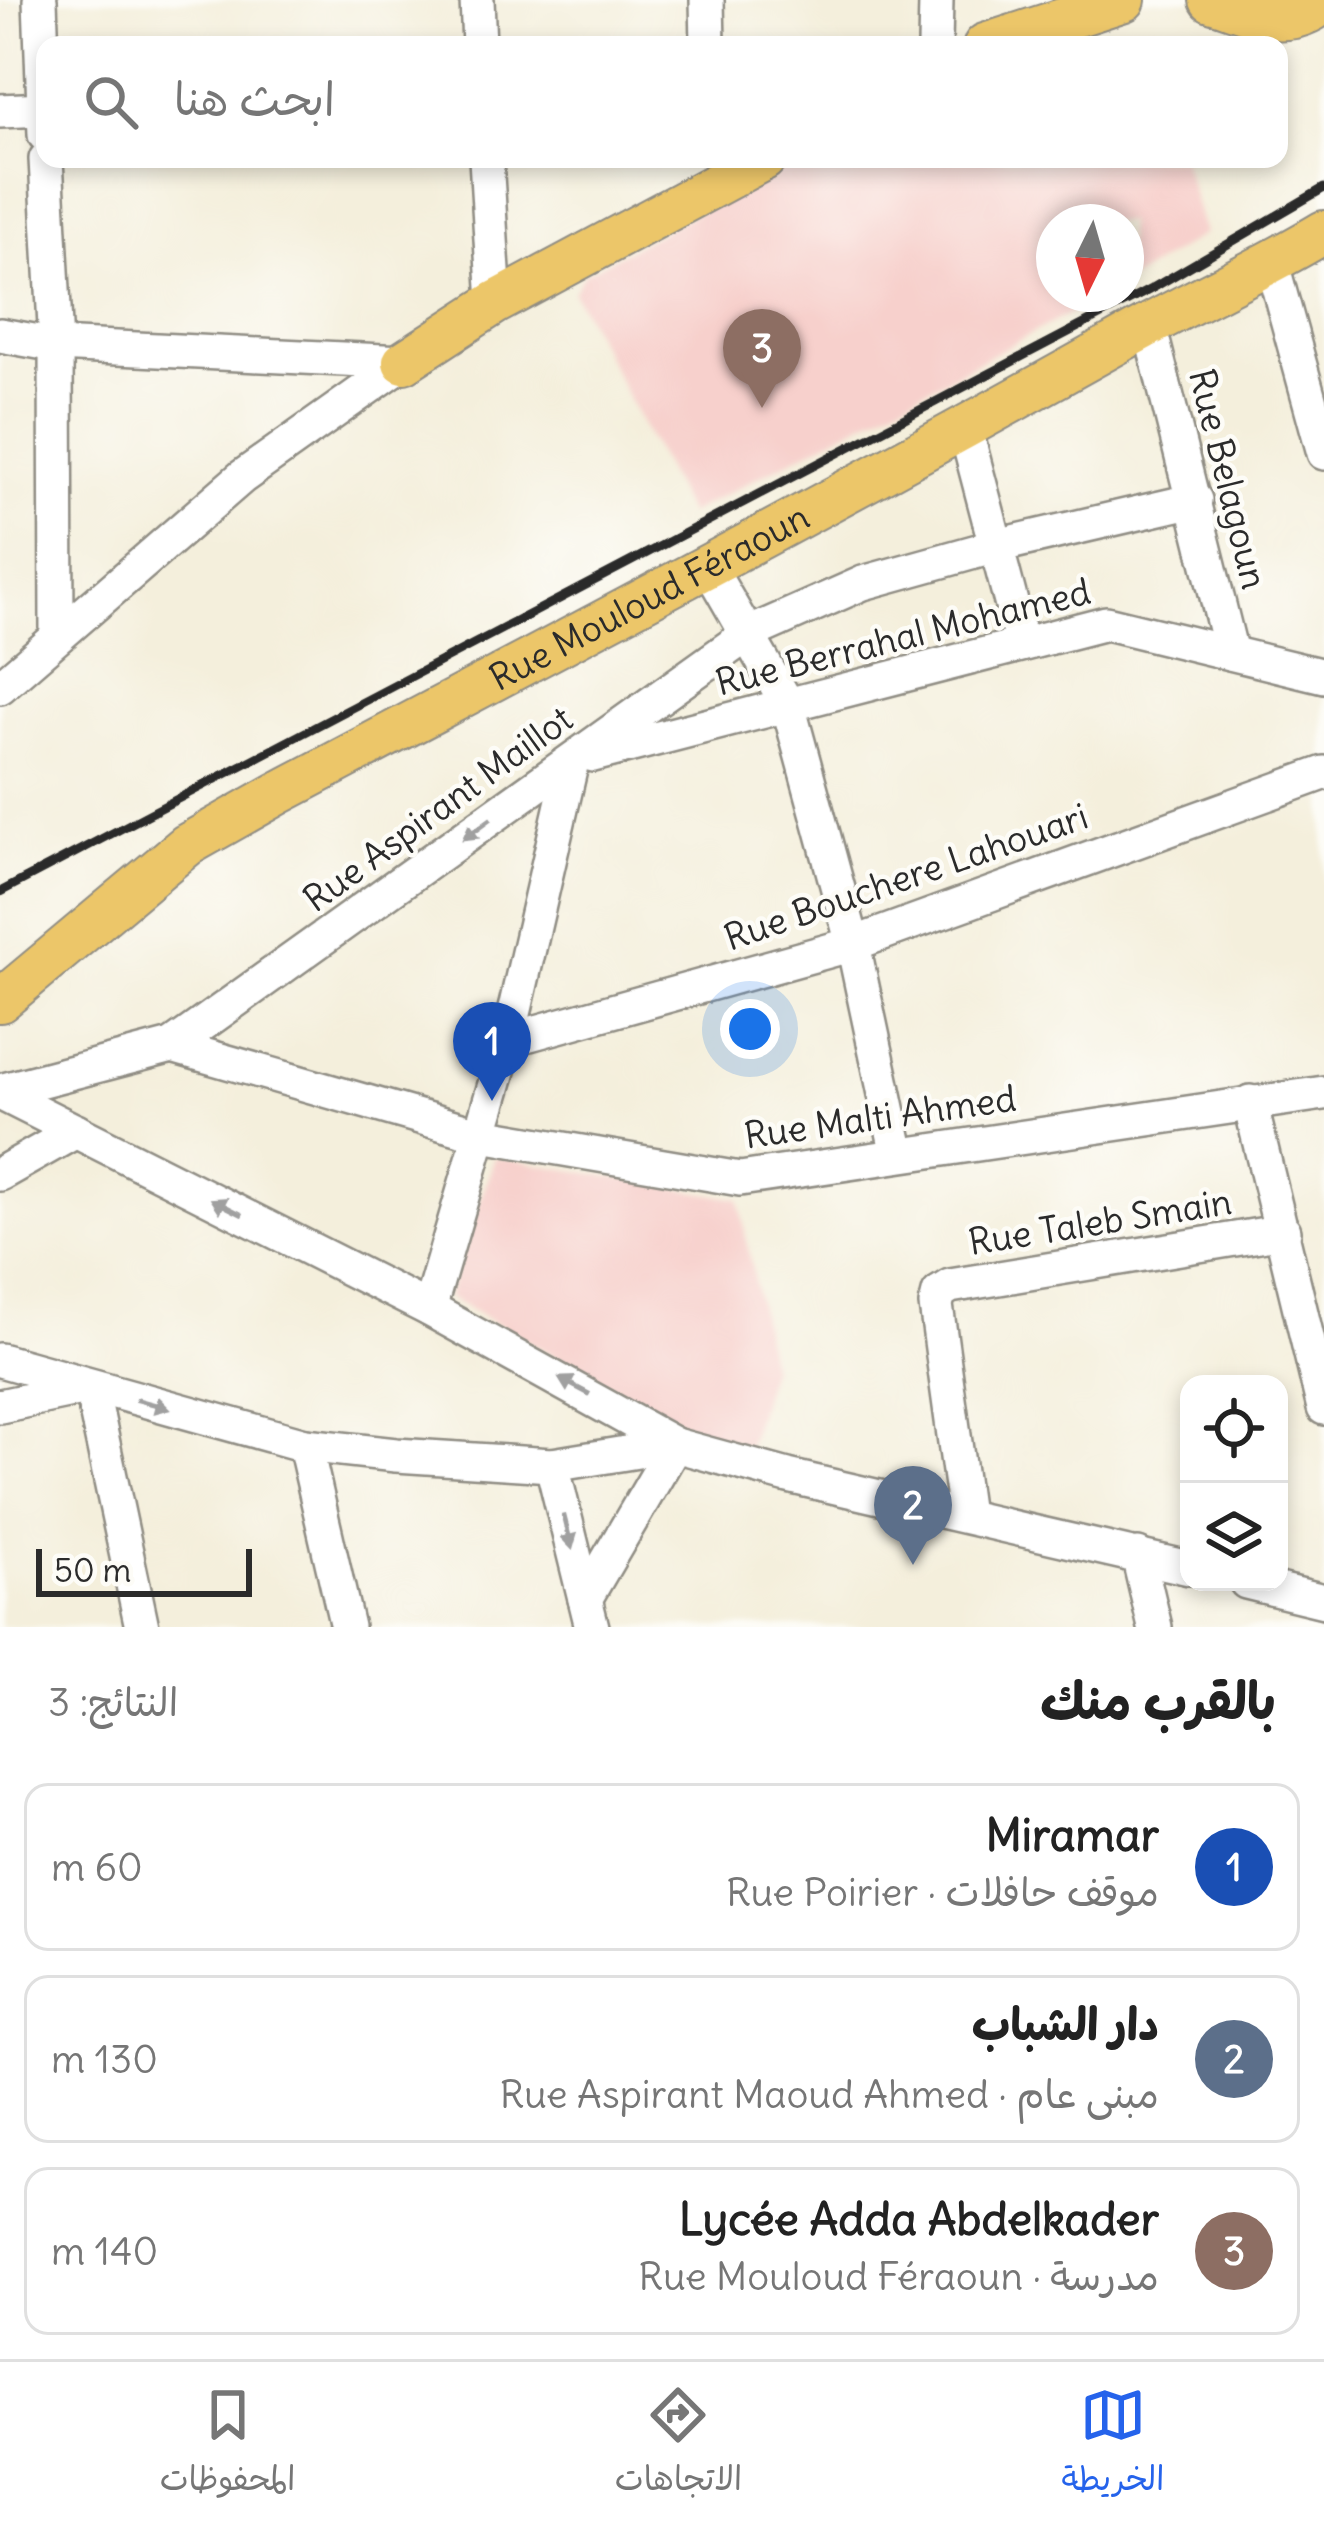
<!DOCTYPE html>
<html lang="ar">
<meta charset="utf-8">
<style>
:root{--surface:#fff;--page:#f6f6f6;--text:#222;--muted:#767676;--line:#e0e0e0;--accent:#2563eb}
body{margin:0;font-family:Delius,"Playpen Sans Arabic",sans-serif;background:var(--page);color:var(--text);direction:rtl}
.controls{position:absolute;right:36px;bottom:36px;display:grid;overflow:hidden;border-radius:24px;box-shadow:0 6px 18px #0003}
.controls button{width:108px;height:108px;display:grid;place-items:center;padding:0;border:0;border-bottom:3px solid var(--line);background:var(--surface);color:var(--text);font:60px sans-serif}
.compass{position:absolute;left:1036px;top:204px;width:108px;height:108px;border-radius:50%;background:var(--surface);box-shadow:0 6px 18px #0003;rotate:185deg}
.scale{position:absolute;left:36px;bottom:30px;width:216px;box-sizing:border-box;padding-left:12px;border:6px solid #2b2b2b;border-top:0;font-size:33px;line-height:42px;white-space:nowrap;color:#2b2b2b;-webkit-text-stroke:9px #fdfcf7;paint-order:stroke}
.you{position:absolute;left:750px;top:1029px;width:42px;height:42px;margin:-30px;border:9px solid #fff;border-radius:50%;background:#1a73e8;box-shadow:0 0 0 18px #1a73e833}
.badge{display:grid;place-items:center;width:78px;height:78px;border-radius:50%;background:var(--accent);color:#fff;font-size:39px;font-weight:700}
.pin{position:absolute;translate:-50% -99px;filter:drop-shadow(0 3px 6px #0008)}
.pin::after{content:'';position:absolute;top:63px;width:42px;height:36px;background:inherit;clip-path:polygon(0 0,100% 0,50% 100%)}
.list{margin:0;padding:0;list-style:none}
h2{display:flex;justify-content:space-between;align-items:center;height:156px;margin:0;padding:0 48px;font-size:51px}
h2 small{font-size:39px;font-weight:400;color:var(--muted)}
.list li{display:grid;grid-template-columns:78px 1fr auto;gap:36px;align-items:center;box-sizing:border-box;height:168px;margin:0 24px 24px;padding:0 24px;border:3px solid var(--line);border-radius:24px}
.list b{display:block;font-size:45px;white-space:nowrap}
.list p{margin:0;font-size:39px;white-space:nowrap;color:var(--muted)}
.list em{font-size:39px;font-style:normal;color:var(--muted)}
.icon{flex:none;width:66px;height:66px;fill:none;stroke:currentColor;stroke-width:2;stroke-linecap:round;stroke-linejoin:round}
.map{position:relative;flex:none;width:1324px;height:1627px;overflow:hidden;direction:ltr}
.search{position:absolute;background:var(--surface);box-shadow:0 6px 18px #0003;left:36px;right:36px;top:36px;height:132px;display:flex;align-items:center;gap:30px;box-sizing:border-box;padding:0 42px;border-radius:24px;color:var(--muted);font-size:45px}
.sheet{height:732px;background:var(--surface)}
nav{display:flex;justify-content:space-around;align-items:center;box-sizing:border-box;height:168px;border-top:3px solid var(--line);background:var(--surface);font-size:33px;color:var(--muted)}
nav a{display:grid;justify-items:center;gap:6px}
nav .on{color:var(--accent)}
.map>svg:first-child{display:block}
.built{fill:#f7d0cc}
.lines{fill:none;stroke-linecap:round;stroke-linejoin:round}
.minor-casing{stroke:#908d84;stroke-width:38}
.major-casing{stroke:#908d84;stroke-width:46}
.minor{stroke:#fff;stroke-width:33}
.major{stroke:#ecc669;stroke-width:42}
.rail{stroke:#2b2b2b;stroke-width:9}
.oneway{fill:#a0a0a0}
.labels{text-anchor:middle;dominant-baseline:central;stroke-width:9;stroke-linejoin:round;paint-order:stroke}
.street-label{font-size:36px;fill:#2b2b2b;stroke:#fdfcf7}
</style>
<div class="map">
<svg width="1324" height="1627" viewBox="0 0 1324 1627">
<rect width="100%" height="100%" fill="#fdfcf7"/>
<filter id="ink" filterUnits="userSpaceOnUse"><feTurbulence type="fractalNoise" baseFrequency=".00833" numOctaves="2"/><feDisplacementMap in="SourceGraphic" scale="24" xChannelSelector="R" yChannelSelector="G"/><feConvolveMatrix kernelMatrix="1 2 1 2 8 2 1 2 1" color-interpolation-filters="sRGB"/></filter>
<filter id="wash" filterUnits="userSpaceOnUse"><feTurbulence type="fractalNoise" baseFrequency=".004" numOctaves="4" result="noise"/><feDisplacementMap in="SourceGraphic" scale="48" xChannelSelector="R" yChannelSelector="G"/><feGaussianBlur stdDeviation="2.7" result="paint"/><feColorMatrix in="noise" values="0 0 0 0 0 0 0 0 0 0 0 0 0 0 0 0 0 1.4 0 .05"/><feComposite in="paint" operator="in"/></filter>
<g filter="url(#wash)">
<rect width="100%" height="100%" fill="#f4efdc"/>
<g class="built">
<path d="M794 159H1182L1204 234 1126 282V222H1054V294H1107L688 514 573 292 584 274Z"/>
<path d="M495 1157 739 1199 770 1367 747 1449 685 1427 447 1297Z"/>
</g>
</g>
<g filter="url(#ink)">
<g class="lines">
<defs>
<g id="minor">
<path d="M40 0 45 135"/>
<path d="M477 0 479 45"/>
<path d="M707 0 708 45"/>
<path d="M935 45 936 0"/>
<path d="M0 111 45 109"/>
<path d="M46 159 56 345 57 635"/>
<path d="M486 159 495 303"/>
<path d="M1272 264 1324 453"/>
<path d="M1149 325 1231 653"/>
<path d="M0 335 56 345 404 362"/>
<path d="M965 428 1022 644"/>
<path d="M708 566 788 705 853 944 898 1155"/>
<path d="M0 687 242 477 404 362"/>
<path d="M593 755 1106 623 1324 676"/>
<path d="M508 1040 853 944 1324 773"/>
<path d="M172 1046 482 1135 740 1179 1324 1093"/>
<path d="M0 1091 172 1046 748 634 863 583 996 546 1195 500"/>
<path d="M0 1093 429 1309 675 1445 788 1476 1189 1568"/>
<path d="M1250 1102 1324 1408"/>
<path d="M0 1174 76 1131"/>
<path d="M429 1309 508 1040 572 761"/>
<path d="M0 1360 305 1445 396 1455 552 1465 675 1445"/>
<path d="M0 1406 91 1387 142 1627"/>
<path d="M305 1445 347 1627"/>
<path d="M552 1465 592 1627"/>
<path d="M965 1515 936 1305 939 1293 950 1286 1284 1231"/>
<path d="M1138 1555 1155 1627"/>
<path d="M1246 1582 1324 1601"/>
<path d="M585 1599 675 1445"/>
</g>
<g id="major">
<path d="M1211 0C1253 13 1286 33 1324 2"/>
<path d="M985 45 1124 0"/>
<path d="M404 362 495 303 764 159"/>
<path id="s1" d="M0 1001 187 845 279 793C564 642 850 493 1131 335 1195 299 1261 270 1324 232"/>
</g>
</defs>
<use href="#minor" class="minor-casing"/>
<use href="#major" class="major-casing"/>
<use href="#minor" class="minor"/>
<use href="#major" class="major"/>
<path class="rail" d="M0 892 1151 289 1324 188"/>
</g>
<defs><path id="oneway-solid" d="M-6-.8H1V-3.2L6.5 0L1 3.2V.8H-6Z" transform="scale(3)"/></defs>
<g class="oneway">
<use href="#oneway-solid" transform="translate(477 829) rotate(144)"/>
<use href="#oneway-solid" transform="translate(227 1207) rotate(-153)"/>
<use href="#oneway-solid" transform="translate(574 1386) rotate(-152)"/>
<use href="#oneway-solid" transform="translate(153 1404) rotate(15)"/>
<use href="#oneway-solid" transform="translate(568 1532) rotate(76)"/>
</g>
</g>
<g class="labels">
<g class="street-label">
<text transform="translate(1228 479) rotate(76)">Rue Belagoun</text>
<text stroke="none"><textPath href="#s1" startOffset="768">Rue Mouloud Féraoun</textPath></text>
<text transform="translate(903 637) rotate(-14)">Rue Berrahal Mohamed</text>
<text transform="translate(438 809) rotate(-36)">Rue Aspirant Maillot</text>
<text transform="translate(906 877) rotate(-19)">Rue Bouchere Lahouari</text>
<text transform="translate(880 1117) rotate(-8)">Rue Malti Ahmed</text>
<text transform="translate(1100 1222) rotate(-9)">Rue Taleb Smain</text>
</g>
</g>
</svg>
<div class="controls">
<button><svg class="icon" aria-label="locate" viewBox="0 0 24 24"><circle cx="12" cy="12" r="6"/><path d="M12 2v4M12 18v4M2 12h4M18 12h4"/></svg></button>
<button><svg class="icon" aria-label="layers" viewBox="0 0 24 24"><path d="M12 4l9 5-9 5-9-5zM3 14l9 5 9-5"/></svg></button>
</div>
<svg class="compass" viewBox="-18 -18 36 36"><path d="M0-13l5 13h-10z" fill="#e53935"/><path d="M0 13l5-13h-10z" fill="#767676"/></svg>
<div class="scale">50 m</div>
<div class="you"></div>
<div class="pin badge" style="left:492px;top:1101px;background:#1a4fb4">1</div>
<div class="pin badge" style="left:913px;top:1565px;background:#5c6f8a">2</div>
<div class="pin badge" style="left:762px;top:408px;background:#8d6e63">3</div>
<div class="search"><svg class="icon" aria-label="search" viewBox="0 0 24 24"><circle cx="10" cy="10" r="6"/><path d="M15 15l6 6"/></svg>ابحث هنا</div>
</div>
<section class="sheet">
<h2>بالقرب منك<small>النتائج: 3</small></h2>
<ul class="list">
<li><span class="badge" style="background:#1a4fb4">1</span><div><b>Miramar</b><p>موقف حافلات · Rue Poirier</p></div><em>60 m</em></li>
<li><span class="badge" style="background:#5c6f8a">2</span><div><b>دار الشباب</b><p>مبنى عام · Rue Aspirant Maoud Ahmed</p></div><em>130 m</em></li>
<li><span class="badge" style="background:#8d6e63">3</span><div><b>Lycée Adda Abdelkader</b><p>مدرسة · Rue Mouloud Féraoun</p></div><em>140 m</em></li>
</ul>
</section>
<nav>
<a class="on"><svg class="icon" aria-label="map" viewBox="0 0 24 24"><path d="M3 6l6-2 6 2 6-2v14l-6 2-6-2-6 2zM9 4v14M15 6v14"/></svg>الخريطة</a>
<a><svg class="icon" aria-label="directions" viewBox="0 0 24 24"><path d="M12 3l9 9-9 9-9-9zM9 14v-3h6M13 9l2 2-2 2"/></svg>الاتجاهات</a>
<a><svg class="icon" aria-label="saved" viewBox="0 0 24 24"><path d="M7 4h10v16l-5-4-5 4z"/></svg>المحفوظات</a>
</nav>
